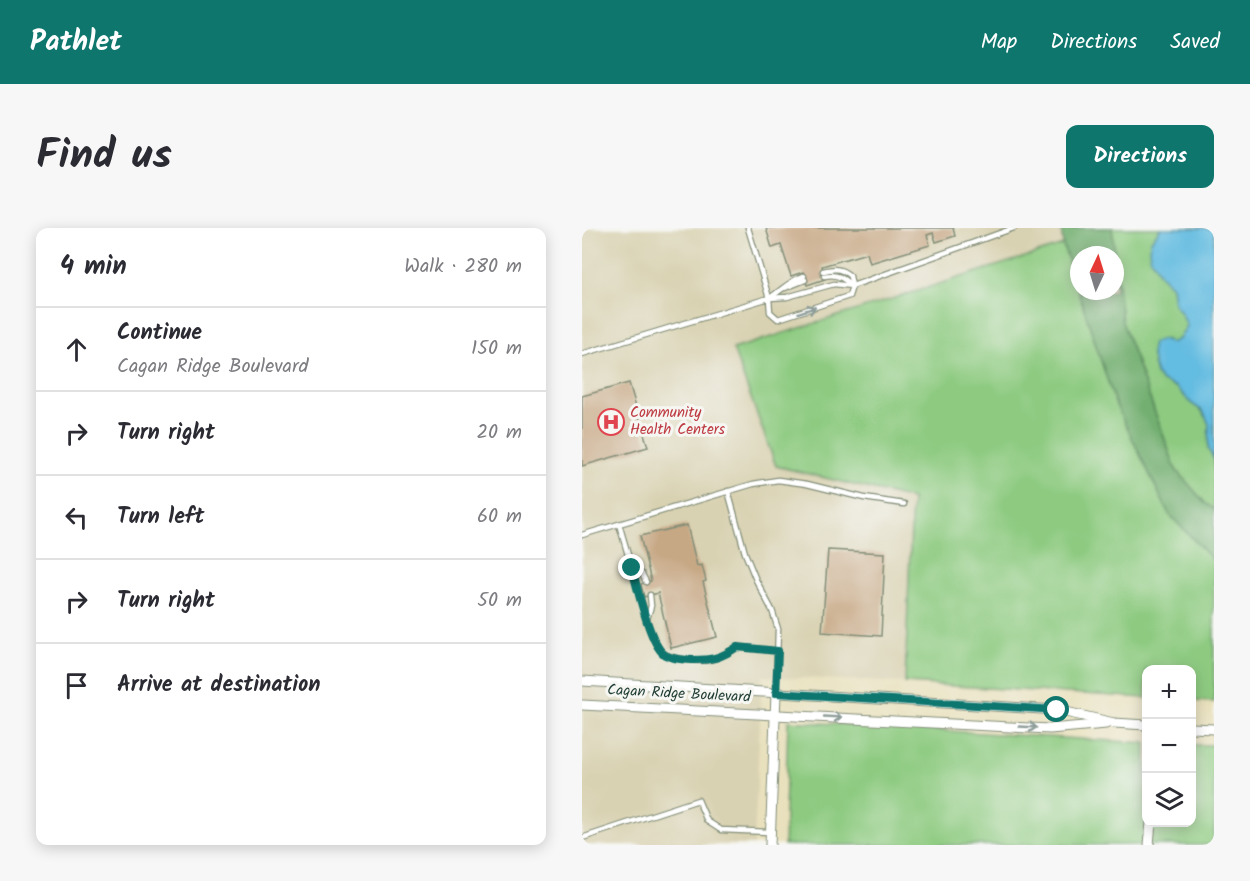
<!DOCTYPE html>
<meta charset="utf-8">
<style>
:root{--surface:#fff;--page:#f7f7f7;--text:#2b2b33;--muted:#7c7c81;--line:#e1e1e2;--accent:#0f766e}
body{margin:0;font-family:Kalam,sans-serif;background:var(--page);color:var(--text)}
.controls{position:absolute;right:18px;bottom:18px;display:grid;overflow:hidden;border-radius:12px;box-shadow:0 3px 15px #0003}
.controls button{width:54px;height:54px;display:grid;place-items:center;padding:0;border:0;border-bottom:2px solid var(--line);background:var(--surface);color:var(--text);font:30px sans-serif}
.compass{position:absolute;left:488px;top:18px;width:54px;height:54px;border-radius:50%;background:var(--surface);box-shadow:0 3px 15px #0003;rotate:4deg}
.stop{position:absolute;width:18px;height:18px;margin:-14px;border:4px solid #0f766e;border-radius:50%;background:#fff}
.stop.end{background:#0f766e;border-color:#fff;box-shadow:0 2px 6px #0008}
.list{margin:0;padding:0;list-style:none}
h2{display:flex;justify-content:space-between;align-items:center;height:78px;margin:0;padding:0 24px;font-size:26px}
h2 small{font-size:20px;font-weight:400;color:var(--muted)}
.list li{display:grid;grid-template-columns:39px 1fr auto;gap:18px;align-items:center;box-sizing:border-box;height:84px;padding:0 24px;border-top:2px solid var(--line)}
.list b{display:block;font-size:22px;white-space:nowrap}
.list p{margin:0;font-size:20px;white-space:nowrap;color:var(--muted)}
.list em{font-size:20px;font-style:normal;color:var(--muted)}
.icon{flex:none;width:33px;height:33px;fill:none;stroke:currentColor;stroke-width:2;stroke-linecap:round;stroke-linejoin:round}
.map{position:relative;flex:none;width:632px;height:617px;overflow:hidden;border-radius:12px}
header{display:flex;align-items:center;gap:36px;box-sizing:border-box;height:84px;padding:0 30px;background:var(--accent);color:#fff}
header strong{font-size:28px}
nav{display:flex;gap:33px;margin-inline-start:auto;font-size:21px}
.intro{display:flex;align-items:center;justify-content:space-between;box-sizing:border-box;height:144px;padding:0 36px}
h1{margin:0;font-size:42px}
.button{padding:15px 27px;border-radius:12px;background:var(--accent);color:#fff;font-size:21px;font-weight:700}
main{display:flex;gap:36px;padding:0 36px}
aside{flex:1;background:var(--surface);border-radius:12px;box-shadow:0 3px 15px #0003}
.map>svg:first-child{display:block}
.built{fill:#d9d2b2}
.green{fill:#8ecb81;stroke:#56845a;stroke-width:1.5}
.forest{fill:#72af6f;stroke:#487652;stroke-width:1.5;fill-rule:evenodd}
.water{fill:#64bce1;stroke:#427c8a;stroke-width:1.5}
.building{fill:#c7a885}
.lines{fill:none;stroke-linecap:round;stroke-linejoin:round}
.lane-casing{stroke:#848f79;stroke-width:7}
.street-casing{stroke:#848f79;stroke-width:11}
.lane{stroke:#fff;stroke-width:4.5}
.street{stroke:#fff;stroke-width:9}
.oneway{stroke:#8f9e9a}
.route{stroke:#0f766e;stroke-width:8}
.labels{text-anchor:middle;dominant-baseline:central;stroke-width:6;stroke-linejoin:round;paint-order:stroke}
.health-label{font-size:15px;fill:#be3a42;stroke:#f6f6f2;text-anchor:start}
.street-label{font-size:15px;fill:#1f3d34;stroke:#f6f6f2}
</style>
<header>
<strong>Pathlet</strong>
<nav><a>Map</a><a>Directions</a><a>Saved</a></nav>
</header>
<div class="intro"><h1>Find us</h1><a class="button">Directions</a></div>
<main>
<aside>
<h2>4 min<small>Walk · 280 m</small></h2>
<ul class="list">
<li><svg class="icon" aria-label="ahead" viewBox="0 0 24 24"><path d="M12 20V5M6 11l6-6 6 6"/></svg><div><b>Continue</b><p>Cagan Ridge Boulevard</p></div><em>150 m</em></li>
<li><svg class="icon" aria-label="right" viewBox="0 0 24 24"><path d="M7 20v-9h11M14 6l5 5-5 5"/></svg><div><b>Turn right</b></div><em>20 m</em></li>
<li><svg class="icon" aria-label="left" viewBox="0 0 24 24"><path d="M17 20v-9H6M10 6l-5 5 5 5"/></svg><div><b>Turn left</b></div><em>60 m</em></li>
<li><svg class="icon" aria-label="right" viewBox="0 0 24 24"><path d="M7 20v-9h11M14 6l5 5-5 5"/></svg><div><b>Turn right</b></div><em>50 m</em></li>
<li><svg class="icon" aria-label="arrive" viewBox="0 0 24 24"><path d="M6 21V4h12l-3 4 3 4H6"/></svg><div><b>Arrive at destination</b></div></li>
</ul>
</aside>
<div class="map">
<svg width="632" height="617" viewBox="0 0 632 617">
<rect width="100%" height="100%" fill="#f6f6f2"/>
<filter id="ink" filterUnits="userSpaceOnUse"><feTurbulence type="fractalNoise" baseFrequency=".0167" numOctaves="2"/><feDisplacementMap in="SourceGraphic" scale="12" xChannelSelector="R" yChannelSelector="G"/><feConvolveMatrix kernelMatrix="1 2 1 2 8 2 1 2 1" color-interpolation-filters="sRGB"/></filter>
<filter id="wash" filterUnits="userSpaceOnUse"><feTurbulence type="fractalNoise" baseFrequency=".008" numOctaves="4" result="noise"/><feDisplacementMap in="SourceGraphic" scale="24" xChannelSelector="R" yChannelSelector="G"/><feGaussianBlur stdDeviation="1.35" result="paint"/><feColorMatrix in="noise" values="0 0 0 0 0 0 0 0 0 0 0 0 0 0 0 0 0 1.4 0 .05"/><feComposite in="paint" operator="in"/></filter>
<g filter="url(#wash)">
<rect width="100%" height="100%" fill="#e9e1be"/>
<path class="built" d="M0 0H479L481 17 194 238 330 271 323 455 180 448 172 617H0Z"/>
<g class="green">
<path d="M530 0H579L569 13 570 33 573 36 577 45 590 58 592 75 600 86 605 98 597 111 589 115 584 111 571 135 574 146 580 153 594 159 610 176 620 183 627 196 626 221 632 231V281L623 275 594 242 540 94Z"/>
<path d="M481 17 533 175 587 286 632 333V474L610 473V442H564V470L323 455 330 271 194 238 151 121Z"/>
<path d="M206 493 564 515V594H610V517H632V617H202Z"/>
</g>
<path class="forest" d="M479 0H530L540 94 594 242 623 275 632 281V333L587 286 533 175 481 17ZM497 27H533V63H497Z"/>
<path class="water" d="M579 0H632V231L626 221 627 196 621 183 610 176 594 159 580 153 574 146 569 125 571 115C578 111 581 110 589 115L597 111 605 98 600 86 592 75 590 58 577 45 573 36 568 29 567 20 569 13Z"/>
<g id="blocks">
<g class="building">
<path d="M184 0H371L373 8 354 14 351 5 345 7 348 17 288 35 285 25 240 38 243 51 225 57 221 44 209 48 199 17 190 20Z"/>
<path d="M47 155 66 219 0 238V168Z"/>
<path d="M105 297 115 338 120 337 124 353 121 354 135 409 89 420 76 365 62 369 59 356 69 353 58 308Z"/>
<path d="M246 322 303 325 299 408 240 404Z"/>
</g>
</g>
</g>
<g filter="url(#ink)">
<use href="#blocks" fill-opacity="0" stroke="#848f79" stroke-width="1.5"/>
<g class="lines">
<defs>
<g id="lane">
<path d="M166 0 187 70 188 84 196 91 267 68 270 58 268 48C259 40 252 40 241 43"/>
<path d="M242 48C255 45 261 50 270 58"/>
<path d="M203 60 223 52"/>
<path d="M189 69C201 61 209 52 222 48"/>
<path d="M0 126 187 70 205 69 252 56 270 58 432 0"/>
<path d="M146 263 163 325 174 352 190 382 196 401 194 465"/>
<path d="M37 296C44 320 51 344 58 368 63 385 68 411 80 424 88 432 119 434 130 431 140 429 147 424 155 419L196 423"/>
<path d="M0 307 171 256 196 252 225 256 282 270 322 276"/>
<path d="M50 340 60 346 64 354"/>
<path d="M65 391 69 378 68 367"/>
<path d="M0 610 116 572 125 593 139 602 188 604"/>
</g>
<g id="street">
<path d="M0 453 475 482 532 495 564 497"/>
<path d="M0 477 468 501 524 496"/>
<path d="M610 500 632 501"/>
<path d="M188 617 194 465"/>
<path d="M567 617 569 594"/>
</g>
</defs>
<use href="#lane" class="lane-casing"/>
<use href="#street" class="street-casing"/>
<use href="#lane" class="lane"/>
<use href="#street" class="street"/>
</g>
<defs><path id="oneway-shaft" d="M-6 0H5M1.5-3L5.5 0L1.5 3" fill="none" stroke-width="1.6" stroke-linecap="round" stroke-linejoin="round" transform="scale(1.5)"/></defs>
<g class="oneway">
<use href="#oneway-shaft" transform="translate(225 82) rotate(-18)"/>
<use href="#oneway-shaft" transform="translate(251 489) rotate(3)"/>
<use href="#oneway-shaft" transform="translate(446 499) rotate(3)"/>
</g>
</g>
<g class="lines" filter="url(#ink)">
<path class="route" d="M50 340C55 359 68 418 83 427 91 431 103 432 111 432 130 432 139 430 155 419L196 423 194 465 475 482"/>
</g>
<defs>
<symbol id="hospital-ring" viewBox="-11 -11 22 22"><circle r="9.5" fill="#f6f6f2" stroke="#e0444e" stroke-width="1.5"/><path d="M-5-5h3v3.5h4V-5h3V5h-3V1.5h-4V5h-3Z" fill="#e0444e"/></symbol>
</defs>
<g fill-rule="evenodd">
<use href="#hospital-ring" x="14" y="179" width="30" height="30"/>
</g>
<g class="labels">
<g class="health-label">
<text x="48" y="185">Community<tspan x="48" dy="17">Health Centers</tspan></text>
</g>
<g class="street-label">
<text transform="translate(97 466) rotate(3)">Cagan Ridge Boulevard</text>
</g>
</g>
</svg>
<div class="controls">
<button>+</button>
<button>−</button>
<button><svg class="icon" aria-label="layers" viewBox="0 0 24 24"><path d="M12 4l9 5-9 5-9-5zM3 14l9 5 9-5"/></svg></button>
</div>
<svg class="compass" viewBox="-18 -18 36 36"><path d="M0-13l5 13h-10z" fill="#e53935"/><path d="M0 13l5-13h-10z" fill="#7c7c81"/></svg>
<div class="stop" style="left:475px;top:482px"></div>
<div class="stop end" style="left:50px;top:340px"></div>
</div>
</main>
